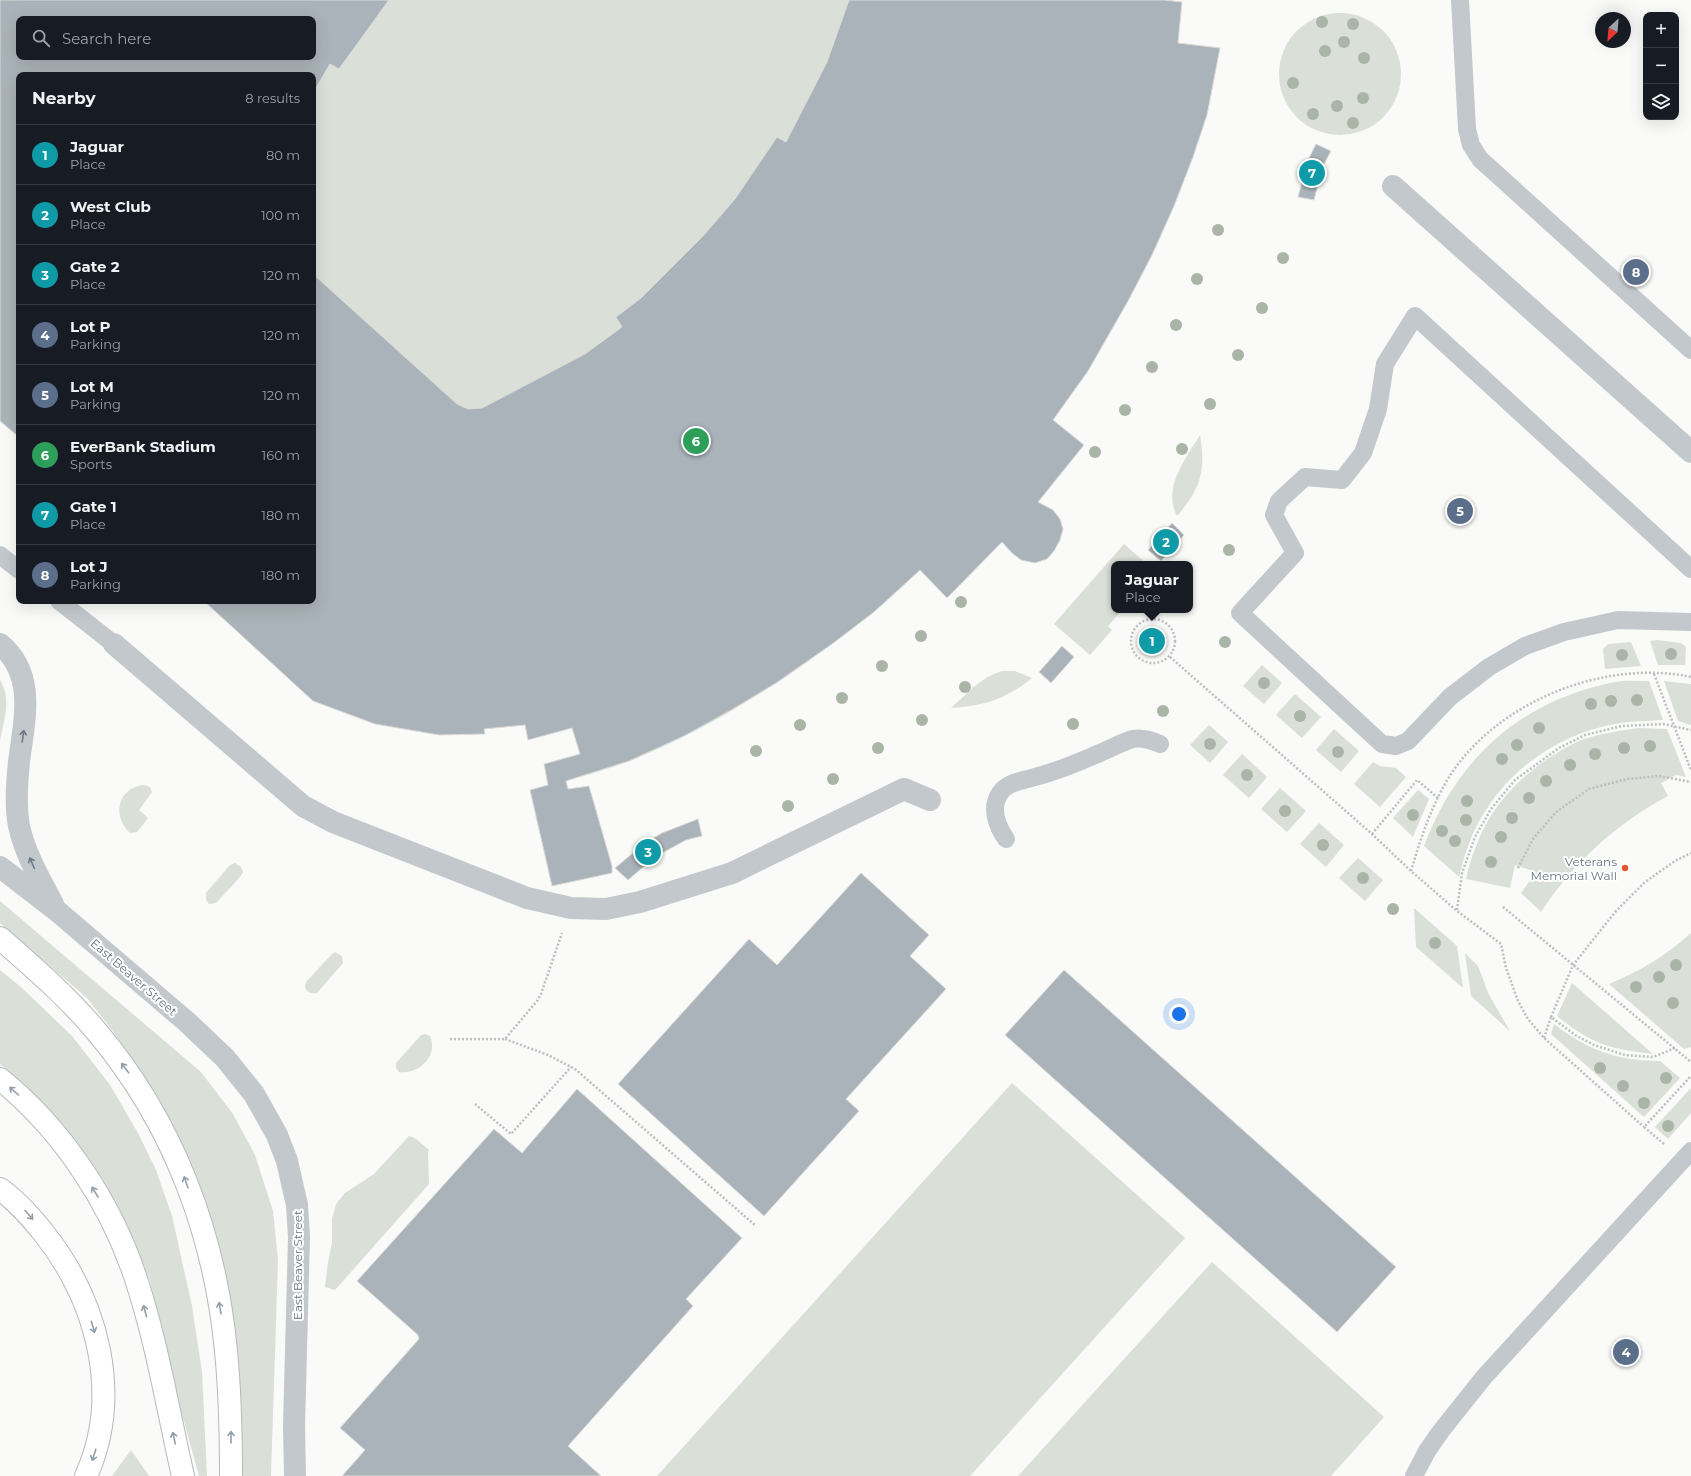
<!DOCTYPE html>
<meta charset="utf-8">
<style>
:root{--surface:#171b24;--page:#20242c;--text:#f1f3f6;--muted:#9ea1a6;--line:#363941;--accent:#0f766e}
body{margin:0;font-family:Montserrat,sans-serif;background:var(--page);color:var(--text)}
.controls{position:absolute;right:12px;top:12px;display:grid;overflow:hidden;border-radius:8px;box-shadow:0 4px 16px #0002}
.controls button{width:36px;height:36px;display:grid;place-items:center;padding:0;border:0;border-bottom:1px solid var(--line);background:var(--surface);color:var(--text);font:20px sans-serif}
.compass{position:absolute;left:1595px;top:12px;width:36px;height:36px;border-radius:50%;background:var(--surface);box-shadow:0 4px 16px #0002;rotate:206deg}
.you{position:absolute;left:1179px;top:1014px;width:14px;height:14px;margin:-10px;border:3px solid #fff;border-radius:50%;background:#1a73e8;box-shadow:0 0 0 6px #1a73e833}
.badge{display:grid;place-items:center;width:26px;height:26px;border-radius:50%;background:var(--accent);color:#fff;font-size:13px;font-weight:700}
.pin{position:absolute;translate:-50% -50%;border:2px solid #fff;box-shadow:0 1px 4px #0006}
.popup{position:absolute;left:1111px;top:561px;width:82px;height:52px;box-sizing:border-box;display:grid;place-content:center;border-radius:8px;background:var(--surface);filter:drop-shadow(0 1px 3px #0005);font-size:13px;white-space:nowrap;color:var(--muted)}
.popup b{font-size:15px;color:var(--text)}
.popup::after{content:'';position:absolute;left:50%;top:100%;margin-left:-8px;border:8px solid transparent;border-top-color:var(--surface)}
.list{margin:0;padding:0;list-style:none}
h2{display:flex;justify-content:space-between;align-items:center;height:52px;margin:0;padding:0 16px;font-size:17px}
h2 small{font-size:13px;font-weight:400;color:var(--muted)}
.list li{display:grid;grid-template-columns:26px 1fr auto;gap:12px;align-items:center;box-sizing:border-box;height:60px;padding:0 16px;border-top:1px solid var(--line)}
.list b{display:block;font-size:15px;white-space:nowrap}
.list p{margin:0;font-size:13px;white-space:nowrap;color:var(--muted)}
.list em{font-size:13px;font-style:normal;color:var(--muted)}
.icon{flex:none;width:22px;height:22px;fill:none;stroke:currentColor;stroke-width:2;stroke-linecap:round;stroke-linejoin:round}
.map{position:relative;flex:none;width:1691px;height:1476px;overflow:hidden}
.search{position:absolute;background:var(--surface);box-shadow:0 4px 16px #0002;left:16px;top:16px;width:300px;height:44px;display:flex;align-items:center;gap:10px;box-sizing:border-box;padding:0 14px;border-radius:8px;color:var(--muted);font-size:15px}
.panel{position:absolute;background:var(--surface);box-shadow:0 4px 16px #0002;left:16px;top:72px;width:300px;height:532px;border-radius:8px}
.map>svg:first-child{display:block}
.green{fill:#dadfd7;fill-rule:evenodd}
.building{fill:#aab3b9;stroke:#dcdcda;fill-rule:evenodd}
.lines{fill:none;stroke-linecap:round;stroke-linejoin:round}
.highway-casing{stroke:#b4b9bd;stroke-width:24}
.path{stroke:#bbbfc2;stroke-width:2.5;stroke-dasharray:2 2;stroke-linecap:butt}
.lane{stroke:#c3c8cc;stroke-width:18}
.street{stroke:#c3c8cc;stroke-width:22}
.highway{stroke:#fff;stroke-width:22}
.tree{fill:#aab4a7}
.oneway{stroke:#6a7a87}
.oneway2{stroke:#939fa8}
.poi-dot{fill:#e4572e;stroke:#fff;stroke-width:1.5}
.labels{text-anchor:middle;dominant-baseline:central;stroke-width:4;stroke-linejoin:round;paint-order:stroke}
.poi-label{font-size:12px;fill:#657683;stroke:#fff;text-anchor:end}
.street-label{font-size:12px;fill:#657683;stroke:#fff}
</style>
<div class="map">
<svg width="1691" height="1476" viewBox="0 0 1691 1476">
<rect width="100%" height="100%" fill="#fafaf8"/>
<g class="green">
<path d="M0 0H1165L1178 43 1220 48 1206 115 1174 206 1152 255 1128 301 1088 371 1053 420 1084 445 1038 502 1053 510 1063 529 1060 540 1054 551 1047 559 1021 560 1012 553 1002 542 947 598 920 570C904 585 889 600 872 613 799 672 717 726 630 761 609 769 587 775 566 781L568 789 589 786 612 866V873L552 886 530 790 548 785 544 764 580 754 572 728 528 740 525 725 485 729V734L439 735 375 724 313 701 204 601H313V75H19V437L0 421ZM19 19H313V57H19Z"/>
<circle cx="1340" cy="74" r="61"/>
<path d="M1200 435C1206 471 1201 488 1177 516 1162 488 1186 458 1200 435Z"/>
<path d="M1124 544 1147 564H1114V610H1122L1108 626 1112 630 1090 655 1054 624Z"/>
<path d="M1657 640 1681 643 1686 647 1685 665H1658L1650 641Z"/>
<path d="M1631 642 1641 666 1605 669 1603 649 1608 644Z"/>
<path d="M1262 665 1282 683 1264 704 1243 686Z"/>
<path d="M1002 671H1015L1032 678C1006 699 984 706 951 708 967 694 981 677 1002 671Z"/>
<path d="M0 680C12 699 4 720 0 741Z"/>
<path d="M1649 681 1663 720C1647 721 1630 721 1615 724 1564 733 1516 764 1488 807 1473 828 1465 852 1459 877L1424 846C1457 758 1522 700 1615 682 1626 680 1638 681 1649 681Z"/>
<path d="M1664 681 1691 684V725L1678 721Z"/>
<path d="M1295 694 1321 717 1302 738 1276 715Z"/>
<path d="M1209 725 1228 742 1210 763 1190 745Z"/>
<path d="M1638 728 1667 729 1686 777 1676 775 1661 783 1668 796C1617 823 1573 863 1541 912L1521 893 1536 872 1515 865 1510 888 1466 879C1479 825 1501 792 1546 760 1557 753 1569 745 1581 740 1599 734 1618 731 1638 728Z"/>
<path d="M1334 729 1359 751 1341 772 1316 750Z"/>
<path d="M1242 754 1267 777 1249 798 1223 775Z"/>
<path d="M1373 762 1380 766 1396 768 1406 777 1380 807 1354 784Z"/>
<path d="M144 785 150 787 152 792 139 810 148 818 137 832 130 833C112 816 117 788 144 785Z"/>
<path d="M1280 788 1306 811 1287 832 1261 809Z"/>
<path d="M1418 790 1429 799 1413 837 1393 818Z"/>
<path d="M1319 823 1344 845 1326 867 1300 844Z"/>
<path d="M1358 858 1383 880 1365 901 1339 878Z"/>
<path d="M235 863 241 867 243 872 241 876 216 903 209 904 206 900V893L230 865Z"/>
<path d="M0 901 201 1072 233 1114 255 1155 273 1211 278 1260 271 1476H242V1432L239 1374 215 1241 196 1177 172 1122 140 1069 112 1030 87 998 0 923Z"/>
<path d="M1414 908 1457 946 1463 988 1416 947Z"/>
<path d="M1691 933V1047L1684 1049 1609 984C1640 971 1666 956 1691 933Z"/>
<path d="M335 952 342 956 343 963 317 993C311 994 307 993 305 987L306 982 331 955Z"/>
<path d="M1465 953 1478 966 1489 995 1510 1031 1471 996Z"/>
<path d="M0 970 22 988 72 1036 110 1085 138 1133 156 1170 172 1216 192 1306 202 1372 207 1476H199L182 1414 177 1403 150 1281 127 1226 109 1192 61 1125 37 1097 0 1064Z"/>
<path d="M1572 983 1653 1054C1609 1049 1592 1044 1557 1016Z"/>
<path d="M1554 1024C1587 1050 1618 1061 1660 1061L1680 1078 1644 1117 1551 1034Z"/>
<path d="M425 1034 430 1036C439 1056 418 1075 399 1072L396 1068V1063L421 1035Z"/>
<path d="M1012 1083 1185 1238 970 1476H657Z"/>
<path d="M1691 1088V1113L1668 1139 1655 1127Z"/>
<path d="M409 1136 415 1138 429 1150 428 1153 429 1184 335 1290 325 1287 328 1262 332 1243V1219L336 1204 345 1193 374 1174Z"/>
<path d="M1212 1262 1384 1417 1331 1476H1018Z"/>
<path d="M131 1450 149 1476H112Z"/>
</g>
<g class="building">
<path d="M0 0H389L339 69 330 64 313 93V75H19V437L0 421ZM19 19H313V57H19Z"/>
<path d="M849 0H1165L1182 2 1178 43 1220 48 1207 115 1193 157 1174 206 1152 255 1128 301 1088 371 1053 420 1084 445 1038 502 1053 510 1060 519 1063 529 1060 540 1054 551 1047 559 1035 563 1021 560 1012 553 1002 542 947 598 920 570 874 612 832 644 776 683 733 709 684 736 629 761 566 781 568 789 589 786 612 866V873L552 886 530 790 548 785 544 764 580 754 572 728 528 740 525 725 484 729 485 734 439 735 375 724 313 701 204 601H313V274L457 404 468 409 482 408 585 354 622 327 616 317 641 298 703 236 735 199 777 137 786 142 827 62Z"/>
<path d="M1316 144 1331 151 1323 166 1314 200 1298 197 1308 160Z"/>
<path d="M1172 523 1184 535 1161 561 1148 550Z"/>
<path d="M1062 646 1074 657 1051 683 1039 672Z"/>
<path d="M698 819 702 836 686 840 655 857 628 880 615 868 645 843 662 833Z"/>
<path d="M861 873 929 935 910 956 946 989 846 1099 859 1111 764 1216 618 1084 749 939 777 965Z"/>
<path d="M1064 970 1396 1267 1337 1332 1005 1035Z"/>
<path d="M577 1089 742 1238 686 1299 693 1306 568 1446 601 1476H342L365 1450 340 1428 419 1339 418 1335 357 1281 494 1129 522 1153Z"/>
</g>
<g class="lines">
<defs>
<g id="highway">
<path d="M0 938C34 968 68 997 97 1032 173 1122 215 1234 226 1351 230 1392 231 1434 231 1476"/>
<path d="M0 1079C62 1129 111 1203 136 1279 157 1343 168 1410 183 1476"/>
<path d="M0 1189C17 1201 30 1216 43 1232 97 1300 123 1394 86 1476"/>
</g>
</defs>
<use href="#highway" class="highway-casing"/>
<g class="path">
<circle cx="1153" cy="641" r="22"/>
<path d="M1170 657 1372 834 1411 871 1457 911 1501 944 1506 968 1518 1001 1528 1019 1544 1038 1644 1127"/>
<path d="M1654 674 1691 770"/>
<path d="M1372 834 1417 780 1438 798"/>
<path d="M1518 868 1533 839 1556 812 1589 789 1627 779 1659 776 1691 782"/>
<path d="M1411 871C1421 837 1433 801 1453 771 1502 700 1606 659 1691 677"/>
<path d="M1503 907 1691 1062"/>
<path d="M1457 910 1462 873 1475 837 1491 809 1515 780 1559 748 1585 735 1622 726 1663 724 1691 730"/>
<path d="M1551 1017 1573 965 1616 911 1645 882 1675 861 1691 853"/>
<path d="M1544 1038 1551 1017 1575 1035 1594 1045 1625 1055 1653 1057 1675 1048"/>
<path d="M450 1039H505L537 1001 541 994 562 933"/>
<path d="M505 1039 548 1055 575 1069 756 1226"/>
<path d="M475 1104 511 1134 571 1067"/>
<path d="M1664 1144 1644 1127 1691 1076"/>
</g>
<g class="lane">
<path d="M1460 0 1467 129 1471 145 1480 159 1691 350"/>
<path d="M0 555 19 570"/>
<path d="M1691 569 1415 316 1385 364 1378 409 1363 453 1342 480 1305 477 1279 501 1274 515 1295 553 1240 613 1382 744 1396 746 1408 741 1450 697 1489 667 1525 646 1564 632 1618 620 1691 622"/>
<path d="M59 601 114 644"/>
<path d="M1006 839C997 826 990 808 1000 793 1007 782 1023 781 1035 777 1058 771 1080 762 1102 752 1112 748 1122 742 1133 739 1142 737 1151 740 1160 744"/>
<path d="M1414 1476 1427 1451 1441 1431 1484 1377 1691 1151"/>
</g>
<g class="street">
<path d="M1393 186 1691 452"/>
<path d="M0 644C37 675 24 720 19 762 17 782 15 805 19 826 25 854 40 879 53 904"/>
<path d="M114 644 303 806 333 822 527 898 571 908 606 909 640 902 732 873 904 789 930 800"/>
<path d="M0 867 56 910 187 1022 225 1058 254 1094 277 1135 287 1161 297 1205 299 1237 294 1426 295 1476"/>
</g>
<use href="#highway" class="highway"/>
</g>
<g class="tree">
<circle cx="1322" cy="22" r="6"/>
<circle cx="1353" cy="24" r="6"/>
<circle cx="1344" cy="42" r="6"/>
<circle cx="1325" cy="51" r="6"/>
<circle cx="1364" cy="58" r="6"/>
<circle cx="1293" cy="83" r="6"/>
<circle cx="1363" cy="98" r="6"/>
<circle cx="1337" cy="106" r="6"/>
<circle cx="1313" cy="114" r="6"/>
<circle cx="1353" cy="123" r="6"/>
<circle cx="1218" cy="230" r="6"/>
<circle cx="1283" cy="258" r="6"/>
<circle cx="1197" cy="279" r="6"/>
<circle cx="1262" cy="308" r="6"/>
<circle cx="1176" cy="325" r="6"/>
<circle cx="1238" cy="355" r="6"/>
<circle cx="1152" cy="367" r="6"/>
<circle cx="1210" cy="404" r="6"/>
<circle cx="1125" cy="410" r="6"/>
<circle cx="1182" cy="449" r="6"/>
<circle cx="1095" cy="452" r="6"/>
<circle cx="1229" cy="550" r="6"/>
<circle cx="961" cy="602" r="6"/>
<circle cx="921" cy="636" r="6"/>
<circle cx="1225" cy="642" r="6"/>
<circle cx="1671" cy="654" r="6"/>
<circle cx="1622" cy="655" r="6"/>
<circle cx="882" cy="666" r="6"/>
<circle cx="1264" cy="683" r="6"/>
<circle cx="965" cy="687" r="6"/>
<circle cx="842" cy="698" r="6"/>
<circle cx="1637" cy="700" r="6"/>
<circle cx="1611" cy="701" r="6"/>
<circle cx="1591" cy="704" r="6"/>
<circle cx="1163" cy="711" r="6"/>
<circle cx="1300" cy="716" r="6"/>
<circle cx="922" cy="720" r="6"/>
<circle cx="1073" cy="724" r="6"/>
<circle cx="800" cy="725" r="6"/>
<circle cx="1539" cy="728" r="6"/>
<circle cx="1210" cy="744" r="6"/>
<circle cx="1517" cy="745" r="6"/>
<circle cx="1650" cy="746" r="6"/>
<circle cx="878" cy="748" r="6"/>
<circle cx="1624" cy="748" r="6"/>
<circle cx="756" cy="751" r="6"/>
<circle cx="1338" cy="752" r="6"/>
<circle cx="1595" cy="754" r="6"/>
<circle cx="1502" cy="759" r="6"/>
<circle cx="1570" cy="765" r="6"/>
<circle cx="1247" cy="775" r="6"/>
<circle cx="833" cy="779" r="6"/>
<circle cx="1546" cy="781" r="6"/>
<circle cx="1529" cy="798" r="6"/>
<circle cx="1467" cy="801" r="6"/>
<circle cx="788" cy="806" r="6"/>
<circle cx="1285" cy="811" r="6"/>
<circle cx="1413" cy="815" r="6"/>
<circle cx="1512" cy="818" r="6"/>
<circle cx="1466" cy="820" r="6"/>
<circle cx="1442" cy="831" r="6"/>
<circle cx="1501" cy="837" r="6"/>
<circle cx="1455" cy="841" r="6"/>
<circle cx="1323" cy="845" r="6"/>
<circle cx="1491" cy="862" r="6"/>
<circle cx="1363" cy="878" r="6"/>
<circle cx="1393" cy="909" r="6"/>
<circle cx="1435" cy="943" r="6"/>
<circle cx="1676" cy="965" r="6"/>
<circle cx="1659" cy="977" r="6"/>
<circle cx="1636" cy="987" r="6"/>
<circle cx="1673" cy="1003" r="6"/>
<circle cx="1600" cy="1068" r="6"/>
<circle cx="1666" cy="1078" r="6"/>
<circle cx="1623" cy="1086" r="6"/>
<circle cx="1644" cy="1103" r="6"/>
<circle cx="1668" cy="1126" r="6"/>
</g>
<defs><path id="oneway-shaft" d="M-6 0H5M1.5-3L5.5 0L1.5 3" fill="none" stroke-width="1.6" stroke-linecap="round" stroke-linejoin="round"/></defs>
<g class="oneway">
<use href="#oneway-shaft" transform="translate(23 736) rotate(-82)"/>
<use href="#oneway-shaft" transform="translate(32 863) rotate(-113)"/>
</g>
<g class="oneway2">
<use href="#oneway-shaft" transform="translate(125 1068) rotate(-127)"/>
<use href="#oneway-shaft" transform="translate(14 1091) rotate(-138)"/>
<use href="#oneway-shaft" transform="translate(186 1182) rotate(-109)"/>
<use href="#oneway-shaft" transform="translate(95 1192) rotate(-121)"/>
<use href="#oneway-shaft" transform="translate(29 1215) rotate(48)"/>
<use href="#oneway-shaft" transform="translate(220 1308) rotate(-100)"/>
<use href="#oneway-shaft" transform="translate(145 1311) rotate(-105)"/>
<use href="#oneway-shaft" transform="translate(93 1327) rotate(73)"/>
<use href="#oneway-shaft" transform="translate(231 1437) rotate(-90)"/>
<use href="#oneway-shaft" transform="translate(174 1438) rotate(-102)"/>
<use href="#oneway-shaft" transform="translate(94 1455) rotate(108)"/>
</g>
<circle class="poi-dot" cx="1625" cy="868" r="4"/>
<g class="labels">
<g class="poi-label">
<text x="1617" y="861">Veterans<tspan x="1617" dy="14">Memorial Wall</tspan></text>
</g>
<g class="street-label">
<text transform="translate(134 977) rotate(41)">East Beaver Street</text>
<text transform="translate(297 1265) rotate(-90)">East Beaver Street</text>
</g>
</g>
</svg>
<div class="controls">
<button>+</button>
<button>−</button>
<button><svg class="icon" aria-label="layers" viewBox="0 0 24 24"><path d="M12 4l9 5-9 5-9-5zM3 14l9 5 9-5"/></svg></button>
</div>
<svg class="compass" viewBox="-18 -18 36 36"><path d="M0-13l5 13h-10z" fill="#e53935"/><path d="M0 13l5-13h-10z" fill="#9ea1a6"/></svg>
<div class="you"></div>
<div class="pin badge" style="left:1152px;top:641px;background:#0f9aa8">1</div>
<div class="popup"><b>Jaguar</b>Place</div>
<div class="pin badge" style="left:1166px;top:542px;background:#0f9aa8">2</div>
<div class="pin badge" style="left:648px;top:852px;background:#0f9aa8">3</div>
<div class="pin badge" style="left:1626px;top:1352px;background:#5c6f8a">4</div>
<div class="pin badge" style="left:1460px;top:511px;background:#5c6f8a">5</div>
<div class="pin badge" style="left:696px;top:441px;background:#2e9e5b">6</div>
<div class="pin badge" style="left:1312px;top:173px;background:#0f9aa8">7</div>
<div class="pin badge" style="left:1636px;top:272px;background:#5c6f8a">8</div>
<div class="search"><svg class="icon" aria-label="search" viewBox="0 0 24 24"><circle cx="10" cy="10" r="6"/><path d="M15 15l6 6"/></svg>Search here</div>
<section class="panel">
<h2>Nearby<small>8 results</small></h2>
<ul class="list">
<li><span class="badge" style="background:#0f9aa8">1</span><div><b>Jaguar</b><p>Place</p></div><em>80 m</em></li>
<li><span class="badge" style="background:#0f9aa8">2</span><div><b>West Club</b><p>Place</p></div><em>100 m</em></li>
<li><span class="badge" style="background:#0f9aa8">3</span><div><b>Gate 2</b><p>Place</p></div><em>120 m</em></li>
<li><span class="badge" style="background:#5c6f8a">4</span><div><b>Lot P</b><p>Parking</p></div><em>120 m</em></li>
<li><span class="badge" style="background:#5c6f8a">5</span><div><b>Lot M</b><p>Parking</p></div><em>120 m</em></li>
<li><span class="badge" style="background:#2e9e5b">6</span><div><b>EverBank Stadium</b><p>Sports</p></div><em>160 m</em></li>
<li><span class="badge" style="background:#0f9aa8">7</span><div><b>Gate 1</b><p>Place</p></div><em>180 m</em></li>
<li><span class="badge" style="background:#5c6f8a">8</span><div><b>Lot J</b><p>Parking</p></div><em>180 m</em></li>
</ul>
</section>
</div>
